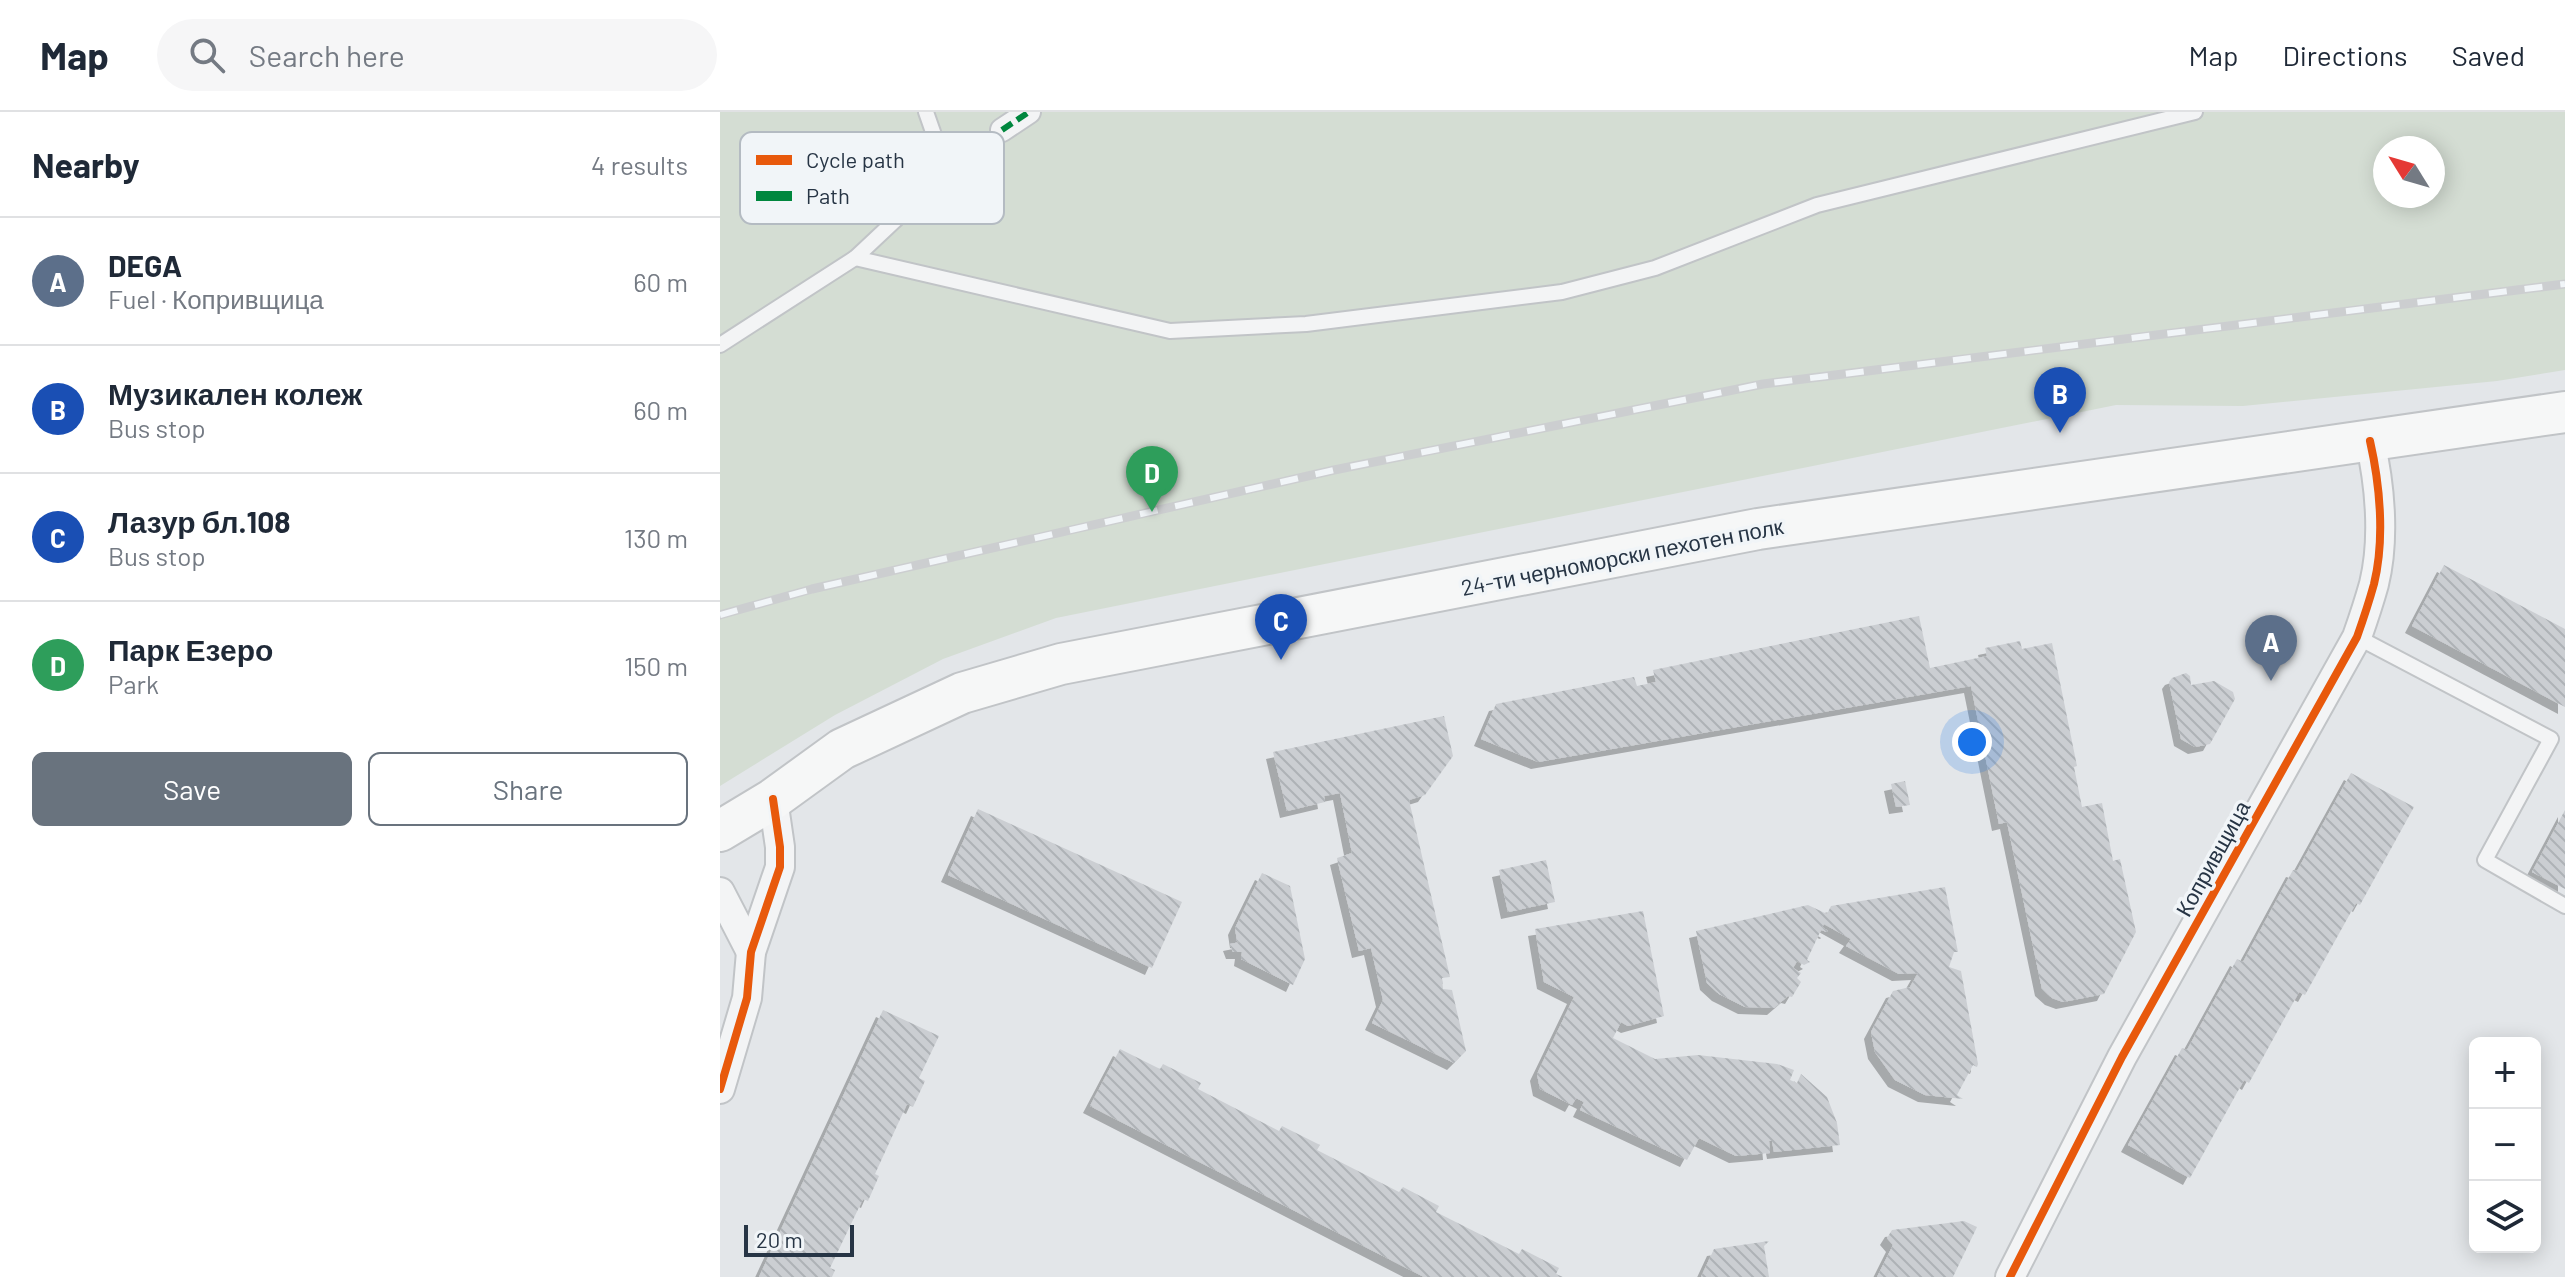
<!DOCTYPE html>
<meta charset="utf-8">
<style>
:root{--surface:#fff;--page:#f6f6f7;--text:#1f2937;--muted:#747a83;--line:#e0e1e3;--accent:#69737e}
body{margin:0;font-family:Barlow,sans-serif;background:var(--page);color:var(--text)}
.controls{position:absolute;right:24px;bottom:24px;display:grid;overflow:hidden;border-radius:12px;box-shadow:0 4px 20px #0003}
.controls button{width:72px;height:72px;display:grid;place-items:center;padding:0;border:0;border-bottom:2px solid var(--line);background:var(--surface);color:var(--text);font:40px sans-serif}
.compass{position:absolute;left:1653px;top:24px;width:72px;height:72px;border-radius:50%;background:var(--surface);box-shadow:0 4px 20px #0003;rotate:307deg}
.scale{position:absolute;left:24px;bottom:20px;width:110px;box-sizing:border-box;padding-left:8px;border:4px solid #273545;border-top:0;font-size:22px;line-height:28px;white-space:nowrap;color:#273545;-webkit-text-stroke:6px #f1f5f8;paint-order:stroke}
.you{position:absolute;left:1252px;top:630px;width:28px;height:28px;margin:-20px;border:6px solid #fff;border-radius:50%;background:#1a73e8;box-shadow:0 0 0 12px #1a73e833}
.badge{display:grid;place-items:center;width:52px;height:52px;border-radius:50%;background:var(--accent);color:#fff;font-size:26px;font-weight:700}
.pin{position:absolute;translate:-50% -66px;filter:drop-shadow(0 2px 4px #0008)}
.pin::after{content:'';position:absolute;top:42px;width:28px;height:24px;background:inherit;clip-path:polygon(0 0,100% 0,50% 100%)}
.list{margin:0;padding:0;list-style:none}
h2{display:flex;justify-content:space-between;align-items:center;height:104px;margin:0;padding:0 32px;font-size:34px}
h2 small{font-size:26px;font-weight:400;color:var(--muted)}
.list li{display:grid;grid-template-columns:52px 1fr auto;gap:24px;align-items:center;box-sizing:border-box;height:128px;padding:0 32px;border-top:2px solid var(--line)}
.list b{display:block;font-size:30px;white-space:nowrap}
.list p{margin:0;font-size:26px;white-space:nowrap;color:var(--muted)}
.list em{font-size:26px;font-style:normal;color:var(--muted)}
.actions{display:flex;gap:16px;padding:24px 32px}
.actions a{flex:1;padding:18px 0;border:2px solid var(--accent);border-radius:12px;text-align:center;font-size:28px;color:var(--accent)}
.actions .main{background:var(--accent);color:#fff}
.icon{flex:none;width:44px;height:44px;fill:none;stroke:currentColor;stroke-width:2;stroke-linecap:round;stroke-linejoin:round}
.map{position:relative;flex:none;width:1845px;height:1165px;overflow:hidden}
header{display:flex;align-items:center;gap:48px;box-sizing:border-box;height:112px;padding:0 40px;background:var(--surface);border-bottom:2px solid var(--line)}
header strong{font-size:38px}
nav{display:flex;gap:44px;margin-inline-start:auto;font-size:28px}
.search{width:560px;height:72px;background:var(--page);display:flex;align-items:center;gap:20px;box-sizing:border-box;padding:0 28px;border-radius:44px;color:var(--muted);font-size:30px}
main{display:flex}
aside{flex:1;background:var(--surface)}
.map>svg:first-child{display:block}
.green{fill:#d4ddd3;fill-rule:evenodd}
.building{fill:url(#building-back-hatch);filter:url(#shadow)}
.lines{fill:none;stroke-linecap:round;stroke-linejoin:round}
.service-casing{stroke:#c1c4c7;stroke-width:18}
.pedestrian-casing{stroke:#c1c4c7;stroke-width:26}
.minor-casing{stroke:#c1c4c7;stroke-width:32}
.secondary-casing{stroke:#c1c4c7;stroke-width:44}
.service{stroke:#f3f4f5;stroke-width:14}
.pedestrian{stroke:#f3f4f5;stroke-width:22}
.minor{stroke:#f3f4f5;stroke-width:28}
.secondary{stroke:#f6f7f7;stroke-width:40}
.rail-casing{stroke:#ccced0;stroke-width:9}
.rail{stroke:#f1f5f8;stroke-width:6;stroke-dasharray:18;stroke-linecap:butt}
.quiet{stroke:#00873e;stroke-width:6;stroke-dasharray:12 6;stroke-linecap:butt}
.cycleway-casing{stroke:#f1f5f8;stroke-width:13}
.cycleway{stroke:#e8590c;stroke-width:8}
.labels{text-anchor:middle;dominant-baseline:central;stroke-width:7;stroke-linejoin:round;paint-order:stroke}
.street-label{font-size:22px;fill:#273545;stroke:#f1f5f8}
.key{fill:#f1f5f8;stroke:#b4bbc2;stroke-width:2}
.key-label{font-size:22px;fill:#273545}
</style>
<header>
<strong>Map</strong>
<div class="search"><svg class="icon" aria-label="search" viewBox="0 0 24 24"><circle cx="10" cy="10" r="6"/><path d="M15 15l6 6"/></svg>Search here</div>
<nav><a>Map</a><a>Directions</a><a>Saved</a></nav>
</header>
<main>
<aside>
<h2>Nearby<small>4 results</small></h2>
<ul class="list">
<li><span class="badge" style="background:#5c6f8a">A</span><div><b>DEGA</b><p>Fuel · Копривщица</p></div><em>60 m</em></li>
<li><span class="badge" style="background:#1a4fb4">B</span><div><b>Музикален колеж</b><p>Bus stop</p></div><em>60 m</em></li>
<li><span class="badge" style="background:#1a4fb4">C</span><div><b>Лазур бл.108</b><p>Bus stop</p></div><em>130 m</em></li>
<li><span class="badge" style="background:#2e9e5b">D</span><div><b>Парк Езеро</b><p>Park</p></div><em>150 m</em></li>
</ul>
<div class="actions"><a class="main">Save</a><a>Share</a></div>
</aside>
<div class="map">
<svg width="1845" height="1165" viewBox="0 0 1845 1165">
<defs>
<pattern id="building-back-hatch" width="6" height="6" patternUnits="userSpaceOnUse" patternTransform="scale(2)"><rect width="6" height="6" fill="#cbced2"/><path d="M-1 5l2 2M0 0l6 6M5-1l2 2" fill="none" stroke="#aeb2b6"/></pattern>
<filter id="shadow"><feDropShadow dx="-7" dy="7" stdDeviation="0" flood-color="#0004"/></filter>
</defs>
<rect width="100%" height="100%" fill="#e3e6e9"/>
<path class="green" d="M0 0H1845V258L1777 269 1523 294 1396 293 336 506 223 547 115 603 0 674ZM1665 36H1713V84H1665Z"/>
<g class="building">
<path d="M1724 453 1845 517V595L1692 514Z"/>
<path d="M1199 504 1210 556 1267 544 1265 536 1300 529 1302 537 1332 531 1357 654 1354 655 1362 695 1382 691 1393 749 1400 747 1416 820 1384 882 1343 890 1332 886 1322 877 1287 710 1279 712 1251 574 818 650 761 627 776 592 914 565 917 574 936 570 933 558Z"/>
<path d="M1466 561 1470 564 1471 573 1494 569 1513 580 1515 587 1490 632 1475 635 1461 627 1449 570 1452 566Z"/>
<path d="M724 604 733 644 705 683 689 688 730 865 722 866 723 877 732 878 746 939 734 951 652 911 663 888 651 836 639 839 617 746 632 741 620 681 604 684 605 690 567 699 553 640Z"/>
<path d="M1631 661 1694 695 1640 793 1636 791 1585 883 1579 880 1529 971 1524 968 1470 1066 1408 1033 1462 936 1467 938 1517 847 1523 850 1573 758 1577 759Z"/>
<path d="M1185 669 1190 693 1176 695 1171 672Z"/>
<path d="M258 697 462 790 432 856 228 763Z"/>
<path d="M1845 698V777L1812 760Z"/>
<path d="M826 748 835 790 788 800 779 758Z"/>
<path d="M542 761 570 774 585 847 573 873 521 847 522 840H513L510 832 520 830 517 829 515 816Z"/>
<path d="M1225 775 1238 840H1234L1229 855 1241 859 1258 952 1257 955 1253 953 1237 983 1243 987 1205 983 1175 968 1155 940 1151 920 1173 879 1190 875 1198 861 1179 862 1126 834 1131 827 1104 812 1102 815 1108 819 1107 820 1101 818 1087 848 1090 850 1084 853 1077 849 1073 856 1081 861 1077 866 1081 870 1072 885 1068 884 1054 896 1025 895 999 882 987 871 976 819 1088 793 1107 802 1111 794Z"/>
<path d="M923 799 944 904 908 914 901 910 893 926 935 947 978 943 1057 952 1074 958 1070 968 1077 971 1081 962 1107 985 1117 1011 1120 1033 1054 1040 1052 1029H1049L1050 1041 1016 1044 979 1026 967 1048 860 998 864 990 856 986 852 993 820 977 817 962 854 885 824 870 815 817Z"/>
<path d="M163 898 219 924 199 966 205 969 193 995 187 992 155 1062 159 1064 148 1089 143 1087 110 1156 115 1158 112 1165H39Z"/>
<path d="M400 937 440 957 443 952 481 971 478 977 559 1019 562 1014 600 1033 597 1038 679 1080 683 1075 719 1094 716 1100 799 1142 802 1137 839 1156 836 1162 843 1165H704L370 994Z"/>
<path d="M1244 1109 1257 1115 1233 1165H1157L1173 1133 1167 1126 1172 1118Z"/>
<path d="M1049 1129 1044 1134 1049 1165H981L994 1137Z"/>
</g>
<g class="lines">
<defs>
<g id="service">
<path d="M135 146 450 219 586 212 842 180 935 156 1097 93 1475 0"/>
<path d="M0 233 135 146 200 85 220 40 206 0"/>
<path d="M1637 525 1831 627 1765 748 1845 794"/>
</g>
<path id="pedestrian" d="M282 18 309 0"/>
<g id="minor">
<path d="M0 780 31 840"/>
<path d="M0 977 27 886 31 840 60 755V735L53 687"/>
<path d="M1290 1165 1402 945 1637 525C1643 508 1649 490 1654 472 1665 427 1660 373 1650 329"/>
</g>
<path id="secondary" d="M0 719 53 687 122 637 242 581 341 552 1038 417 1845 300"/>
</defs>
<use href="#service" class="service-casing"/>
<use href="#pedestrian" class="pedestrian-casing"/>
<use href="#minor" class="minor-casing"/>
<use href="#secondary" class="secondary-casing"/>
<use href="#service" class="service"/>
<use href="#pedestrian" class="pedestrian"/>
<use href="#minor" class="minor"/>
<use href="#secondary" class="secondary"/>
<defs>
<path id="rail" d="M0 503 92 477 614 358 1043 272 1845 172"/>
</defs>
<use href="#rail" class="rail-casing"/>
<use href="#rail" class="rail"/>
<path class="quiet" d="M282 18 309 0"/>
<defs>
<g id="cycleway">
<path d="M0 977 27 886 31 840 60 755V735L53 687"/>
<path d="M1290 1165 1402 945 1637 525C1643 508 1649 490 1654 472 1665 427 1660 373 1650 329"/>
</g>
</defs>
<use href="#cycleway" class="cycleway-casing"/>
<use href="#cycleway" class="cycleway"/>
</g>
<g class="labels">
<g class="street-label">
<text transform="translate(902 444) rotate(-11)">24-ти черноморски пехотен полк</text>
<text transform="translate(1492 746) rotate(-61)">Копривщица</text>
</g>
</g>
<rect x="20" y="20" width="264" height="92" rx="12" class="key"/>
<rect x="36" y="43" width="36" height="10" fill="#e8590c"/>
<rect x="36" y="79" width="36" height="10" fill="#00873e"/>
<g class="key-label">
<text x="86" y="56">Cycle path</text>
<text x="86" y="92">Path</text>
</g>
</svg>
<div class="controls">
<button>+</button>
<button>−</button>
<button><svg class="icon" aria-label="layers" viewBox="0 0 24 24"><path d="M12 4l9 5-9 5-9-5zM3 14l9 5 9-5"/></svg></button>
</div>
<svg class="compass" viewBox="-18 -18 36 36"><path d="M0-13l5 13h-10z" fill="#e53935"/><path d="M0 13l5-13h-10z" fill="#747a83"/></svg>
<div class="scale">20 m</div>
<div class="you"></div>
<div class="pin badge" style="left:1551px;top:569px;background:#5c6f8a">A</div>
<div class="pin badge" style="left:1340px;top:321px;background:#1a4fb4">B</div>
<div class="pin badge" style="left:561px;top:548px;background:#1a4fb4">C</div>
<div class="pin badge" style="left:432px;top:400px;background:#2e9e5b">D</div>
</div>
</main>
